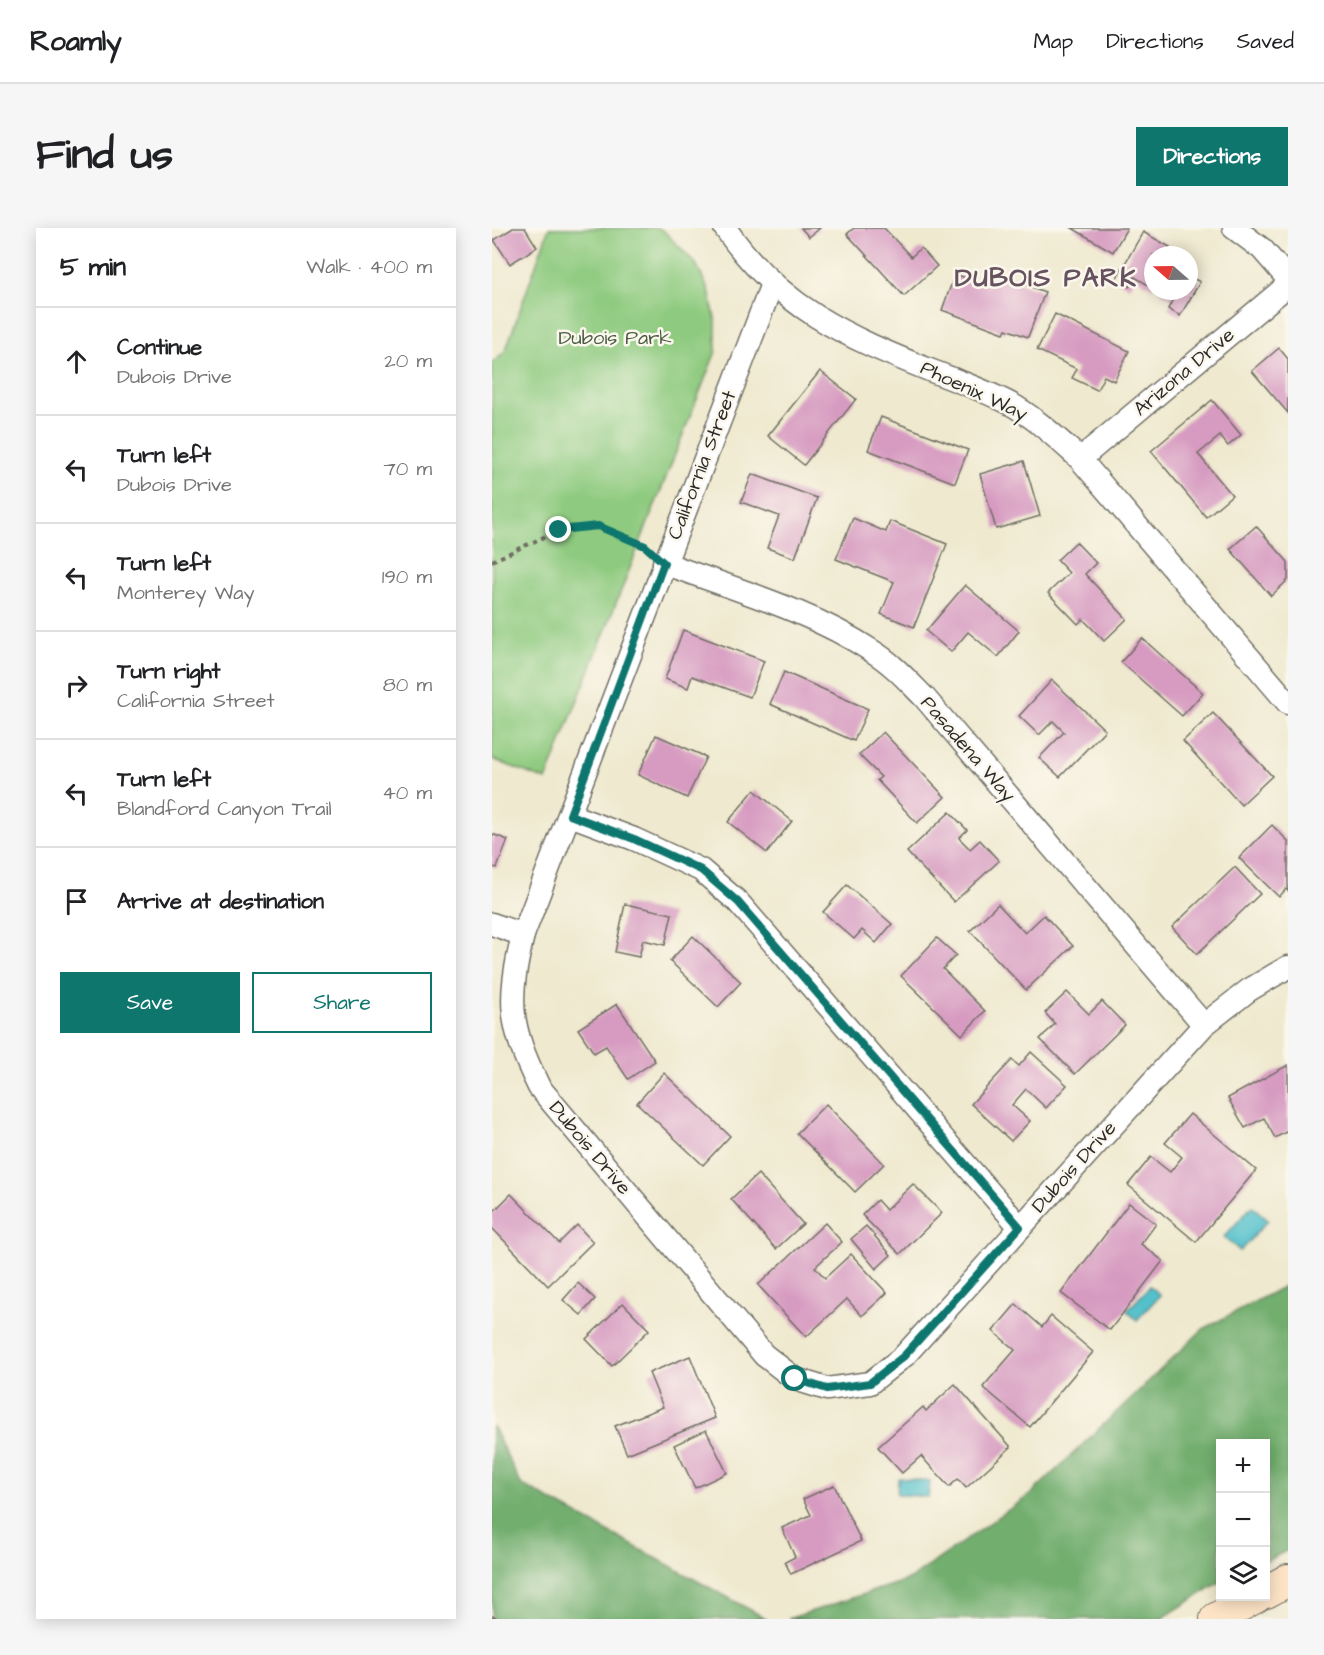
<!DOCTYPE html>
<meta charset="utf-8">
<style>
:root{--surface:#fff;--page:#f6f6f6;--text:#202124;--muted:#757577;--line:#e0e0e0;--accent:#0f766e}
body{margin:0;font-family:"Architects Daughter",sans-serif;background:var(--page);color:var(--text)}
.controls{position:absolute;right:18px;bottom:18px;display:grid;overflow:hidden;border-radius:0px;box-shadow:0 3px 15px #0003}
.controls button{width:54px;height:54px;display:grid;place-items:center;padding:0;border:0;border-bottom:2px solid var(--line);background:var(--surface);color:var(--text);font:30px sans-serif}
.compass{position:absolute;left:652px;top:18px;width:54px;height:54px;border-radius:50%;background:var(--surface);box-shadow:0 3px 15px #0003;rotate:290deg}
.stop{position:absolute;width:18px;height:18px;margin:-14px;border:4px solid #0f766e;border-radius:50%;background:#fff}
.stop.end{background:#0f766e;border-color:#fff;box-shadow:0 2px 6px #0008}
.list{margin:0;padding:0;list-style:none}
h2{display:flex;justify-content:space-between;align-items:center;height:78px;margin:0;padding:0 24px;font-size:26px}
h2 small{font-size:20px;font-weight:400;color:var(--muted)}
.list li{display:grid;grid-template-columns:39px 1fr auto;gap:18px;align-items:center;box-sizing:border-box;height:108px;padding:0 24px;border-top:2px solid var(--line)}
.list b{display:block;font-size:22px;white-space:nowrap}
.list p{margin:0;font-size:20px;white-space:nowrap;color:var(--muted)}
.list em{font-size:20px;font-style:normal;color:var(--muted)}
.actions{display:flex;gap:12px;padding:18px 24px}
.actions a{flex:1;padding:14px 0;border:2px solid var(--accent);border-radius:0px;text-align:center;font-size:21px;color:var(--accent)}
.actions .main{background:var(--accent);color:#fff}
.icon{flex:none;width:33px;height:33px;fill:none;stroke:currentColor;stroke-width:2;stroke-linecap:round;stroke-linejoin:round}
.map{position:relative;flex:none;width:796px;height:1391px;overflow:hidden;border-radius:0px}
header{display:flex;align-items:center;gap:36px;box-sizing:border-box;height:84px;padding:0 30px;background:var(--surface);border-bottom:2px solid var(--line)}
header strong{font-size:28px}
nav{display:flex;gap:33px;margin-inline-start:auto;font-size:21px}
.intro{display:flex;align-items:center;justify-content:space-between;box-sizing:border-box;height:144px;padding:0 36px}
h1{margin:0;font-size:42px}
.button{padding:15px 27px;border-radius:0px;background:var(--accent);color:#fff;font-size:21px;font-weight:700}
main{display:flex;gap:36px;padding:0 36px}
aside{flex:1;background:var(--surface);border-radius:0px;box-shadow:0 3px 15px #0003}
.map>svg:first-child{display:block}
.green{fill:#8eca7f;stroke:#5c7a55;stroke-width:1.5}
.forest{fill:#72ae6e;stroke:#4e6c4c;stroke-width:1.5}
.water{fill:#53c1cb;stroke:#3f767b;stroke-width:1.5}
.building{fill:#d79bc1}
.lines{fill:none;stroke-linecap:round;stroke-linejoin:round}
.street-casing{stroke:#706e64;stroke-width:25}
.secondary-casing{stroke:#706e64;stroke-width:34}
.path{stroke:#706e64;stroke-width:4;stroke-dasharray:4.5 4.5;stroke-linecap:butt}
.street{stroke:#fff;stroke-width:22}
.secondary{stroke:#fee4c6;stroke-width:32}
.route{stroke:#0f766e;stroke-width:8}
.labels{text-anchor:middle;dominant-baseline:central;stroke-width:5;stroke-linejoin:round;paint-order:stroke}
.park-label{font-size:20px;fill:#495b44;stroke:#fbf7ec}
.street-label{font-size:20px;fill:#2b2b2b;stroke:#fbf7ec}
.district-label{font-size:26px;font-weight:bold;letter-spacing:1.5px;fill:#675260;stroke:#fbf7ec}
</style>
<header>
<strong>Roamly</strong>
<nav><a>Map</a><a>Directions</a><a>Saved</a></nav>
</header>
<div class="intro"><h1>Find us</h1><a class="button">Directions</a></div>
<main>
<aside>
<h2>5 min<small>Walk · 400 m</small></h2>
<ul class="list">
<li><svg class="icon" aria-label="ahead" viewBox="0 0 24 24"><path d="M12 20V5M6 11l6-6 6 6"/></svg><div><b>Continue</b><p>Dubois Drive</p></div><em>20 m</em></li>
<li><svg class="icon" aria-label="left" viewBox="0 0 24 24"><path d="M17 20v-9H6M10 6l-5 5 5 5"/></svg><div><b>Turn left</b><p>Dubois Drive</p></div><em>70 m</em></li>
<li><svg class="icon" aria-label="left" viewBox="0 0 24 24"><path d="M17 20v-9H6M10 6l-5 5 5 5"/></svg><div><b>Turn left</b><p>Monterey Way</p></div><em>190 m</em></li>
<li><svg class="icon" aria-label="right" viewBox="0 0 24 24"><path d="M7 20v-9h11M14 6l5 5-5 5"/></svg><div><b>Turn right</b><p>California Street</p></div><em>80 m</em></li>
<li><svg class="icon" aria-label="left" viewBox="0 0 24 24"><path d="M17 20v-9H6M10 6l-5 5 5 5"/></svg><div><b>Turn left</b><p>Blandford Canyon Trail</p></div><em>40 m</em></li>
<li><svg class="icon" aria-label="arrive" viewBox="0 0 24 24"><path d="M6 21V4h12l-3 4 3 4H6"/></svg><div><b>Arrive at destination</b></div></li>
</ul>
<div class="actions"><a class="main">Save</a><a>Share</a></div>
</aside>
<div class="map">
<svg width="796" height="1391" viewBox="0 0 796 1391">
<rect width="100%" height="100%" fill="#fbf7ec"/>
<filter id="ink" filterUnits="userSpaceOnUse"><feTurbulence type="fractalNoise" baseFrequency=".0167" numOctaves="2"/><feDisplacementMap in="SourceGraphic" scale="12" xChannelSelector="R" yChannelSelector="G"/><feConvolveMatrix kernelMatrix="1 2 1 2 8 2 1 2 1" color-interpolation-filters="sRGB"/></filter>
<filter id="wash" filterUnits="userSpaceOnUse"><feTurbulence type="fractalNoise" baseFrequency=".008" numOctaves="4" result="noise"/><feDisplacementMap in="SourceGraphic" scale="24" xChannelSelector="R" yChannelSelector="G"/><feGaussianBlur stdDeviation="1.35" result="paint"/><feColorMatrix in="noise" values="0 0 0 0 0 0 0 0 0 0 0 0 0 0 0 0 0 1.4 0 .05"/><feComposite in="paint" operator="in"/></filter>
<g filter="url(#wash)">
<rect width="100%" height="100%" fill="#efe9cf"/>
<path class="green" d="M57 0H166L172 3 204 36 217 63 224 94V123L54 552 0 531V135L13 124Z"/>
<g class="forest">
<path d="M796 1056V1322L774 1333V1216H728V1354L669 1391H296L418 1351 539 1266 711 1101Z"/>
<path d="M0 1197 29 1256 275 1391H0Z"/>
</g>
<g class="water">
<path d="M760 978 776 992 748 1023 732 1009Z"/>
<path d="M658 1058 668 1067 645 1092 635 1083Z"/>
<path d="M406 1250 438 1253 436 1269 405 1266Z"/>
</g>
<g id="blocks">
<g class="building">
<path d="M21 0H33L45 19 18 36 2 12Z"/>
<path d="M309 0H328L317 9Z"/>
<path d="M362 0H392L419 29 429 20 445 38 412 68 355 6Z"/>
<path d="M580 0H635L621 24Z"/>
<path d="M651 4 678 19 673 27H661V60L643 49 637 59 624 51Z"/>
<path d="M500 44 553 64 536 109 514 101 512 105 450 82 463 46 495 58Z"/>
<path d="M697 48 708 54 688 88 676 81 681 71 667 63H697Z"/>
<path d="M563 86 637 123 622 153 612 148 605 162 580 150 585 141 545 122Z"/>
<path d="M787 120 796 131V185L760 143Z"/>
<path d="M328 143 364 171 312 237 276 208Z"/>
<path d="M720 172 749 207 736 218 728 208 706 226 740 267 714 289 659 223Z"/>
<path d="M389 189 476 222 463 255 376 222Z"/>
<path d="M532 233 548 288 504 301 488 246Z"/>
<path d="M260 246 325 270 303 330 275 320 287 288 249 274Z"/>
<path d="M361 290 394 304 398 293 455 316 422 399 389 386 402 354 344 331Z"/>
<path d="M764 298 796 334V352L779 368 738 321Z"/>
<path d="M584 314 604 335 593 346 635 391 612 413 591 391 586 396 556 365 577 345 565 332Z"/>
<path d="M473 357 527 403 506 429 476 404 459 424 434 403Z"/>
<path d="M191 402 272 433 258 469 200 448 196 460 173 451Z"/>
<path d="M650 410 711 465 690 488 629 434Z"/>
<path d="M292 444 376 481 362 513 278 476Z"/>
<path d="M560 452 613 502 568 549 547 530 572 504 561 493 547 507 527 488Z"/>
<path d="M721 485 780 548 749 577 691 513Z"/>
<path d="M391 504 453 569 425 595 385 552 389 549 367 527Z"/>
<path d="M164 507 214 529 195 570 146 547Z"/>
<path d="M262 562 300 593 275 625 236 594Z"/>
<path d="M458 584 475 602 467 610 478 621 488 612 507 633 462 674 415 624Z"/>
<path d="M780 597 796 613V663L794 661 787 669 747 630Z"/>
<path d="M0 606 16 612 5 640 0 639Z"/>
<path d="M743 639 768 666 705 726 680 699Z"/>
<path d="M355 657 400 696 384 715 370 702 362 711 331 684Z"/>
<path d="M133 676 180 686 173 717 151 712 147 729 123 724Z"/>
<path d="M506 676 533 705 552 687 581 718 534 762 478 703Z"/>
<path d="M201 708 249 754 226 779 178 733Z"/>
<path d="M445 710 464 727 451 741 493 783 470 807 409 748Z"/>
<path d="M575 764 597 786 610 773 633 797 583 846 548 811 563 796 553 785Z"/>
<path d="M125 776 163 833 136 851 114 818 102 825 86 801Z"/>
<path d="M539 824 575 857 554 880 534 861 520 877 538 893 519 913 479 876 520 832 527 838Z"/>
<path d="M796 837V903L783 910 772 890 753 900 736 870Z"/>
<path d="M172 845 238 908 211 937 145 875Z"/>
<path d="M334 876 392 936 363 964 305 905Z"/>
<path d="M698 886 764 942 704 1014 636 957 659 929 678 944 690 929 673 915Z"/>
<path d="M266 946 311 996 284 1021 239 971Z"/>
<path d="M421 956 450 985 408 1026 370 987 385 972 394 982Z"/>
<path d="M19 966 67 1015 85 997 101 1014 56 1058 0 1000V985Z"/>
<path d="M637 975 664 996 649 1016 671 1033 618 1102 569 1065Z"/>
<path d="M333 995 350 1014 323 1039 333 1050 359 1026 395 1065 370 1088 355 1071 314 1109 266 1057Z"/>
<path d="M374 998 399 1027 384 1041 359 1011Z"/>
<path d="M86 1055 103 1071 89 1087 71 1072Z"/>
<path d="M131 1075 157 1102 120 1138 94 1111Z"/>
<path d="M524 1076 550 1099 559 1088 601 1124 538 1199 491 1159 523 1122 501 1103Z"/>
<path d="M198 1128 223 1190 135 1226 123 1198 171 1179 157 1145Z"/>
<path d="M463 1156 519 1219 474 1260 466 1251 457 1259 429 1228 410 1245 386 1219 431 1179 434 1183Z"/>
<path d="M214 1202 235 1245 203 1260 182 1217Z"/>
<path d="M342 1257 369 1313 299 1346 293 1334 303 1329 290 1300 319 1287 311 1271Z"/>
</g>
</g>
</g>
<g filter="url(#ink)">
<use href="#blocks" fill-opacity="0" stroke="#706e64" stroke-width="1.5"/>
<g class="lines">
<defs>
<g id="street">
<path d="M233 0C288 80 353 108 440 143 468 154 498 164 524 179 548 194 567 212 588 231L796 475"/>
<path d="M742 0 770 21 796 51"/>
<path d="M280 56 31 707C15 774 17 797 47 859L272 1127 303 1151 335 1161 378 1155 412 1128 712 797 757 762 796 739"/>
<path d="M588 231 796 57"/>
<path d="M172 335C241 361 318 382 380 423 400 435 416 453 432 469L712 797"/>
<path d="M78 587 142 611 209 642 246 674 528 999"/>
<path d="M0 696 31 707"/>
</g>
<g id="secondary">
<path d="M774 1364 796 1352"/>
<path d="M724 1391 765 1368"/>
</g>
</defs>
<use href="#street" class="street-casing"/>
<use href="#secondary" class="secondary-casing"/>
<g class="path">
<path d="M0 333 67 302 106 298 156 320"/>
<path d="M0 1388 4 1391"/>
</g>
<use href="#street" class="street"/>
<use href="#secondary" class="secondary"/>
</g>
</g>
<g class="lines" filter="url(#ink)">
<path class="route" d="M67 302 106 298 153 318 172 335 78 587 142 611 209 642 246 674 528 999 412 1128 378 1155 335 1161 303 1151"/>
</g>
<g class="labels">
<g class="park-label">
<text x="123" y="110">Dubois Park</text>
</g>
<g class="street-label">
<text transform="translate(692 144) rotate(-40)">Arizona Drive</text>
<text transform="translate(482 163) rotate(25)">Phoenix Way</text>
<text transform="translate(210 237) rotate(-69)">California Street</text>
<text transform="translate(476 521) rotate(49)">Pasadena Way</text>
<text transform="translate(98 920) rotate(50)">Dubois Drive</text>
<text transform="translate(582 939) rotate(-48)">Dubois Drive</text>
</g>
<g class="district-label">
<text x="554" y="50">DUBOIS PARK</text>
</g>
</g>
</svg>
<div class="controls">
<button>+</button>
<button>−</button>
<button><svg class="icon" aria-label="layers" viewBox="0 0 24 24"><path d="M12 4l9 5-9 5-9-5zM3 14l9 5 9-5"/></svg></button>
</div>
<svg class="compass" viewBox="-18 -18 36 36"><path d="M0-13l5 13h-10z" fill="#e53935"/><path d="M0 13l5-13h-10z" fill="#757577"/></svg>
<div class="stop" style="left:303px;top:1151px"></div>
<div class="stop end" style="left:67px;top:302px"></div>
</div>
</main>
